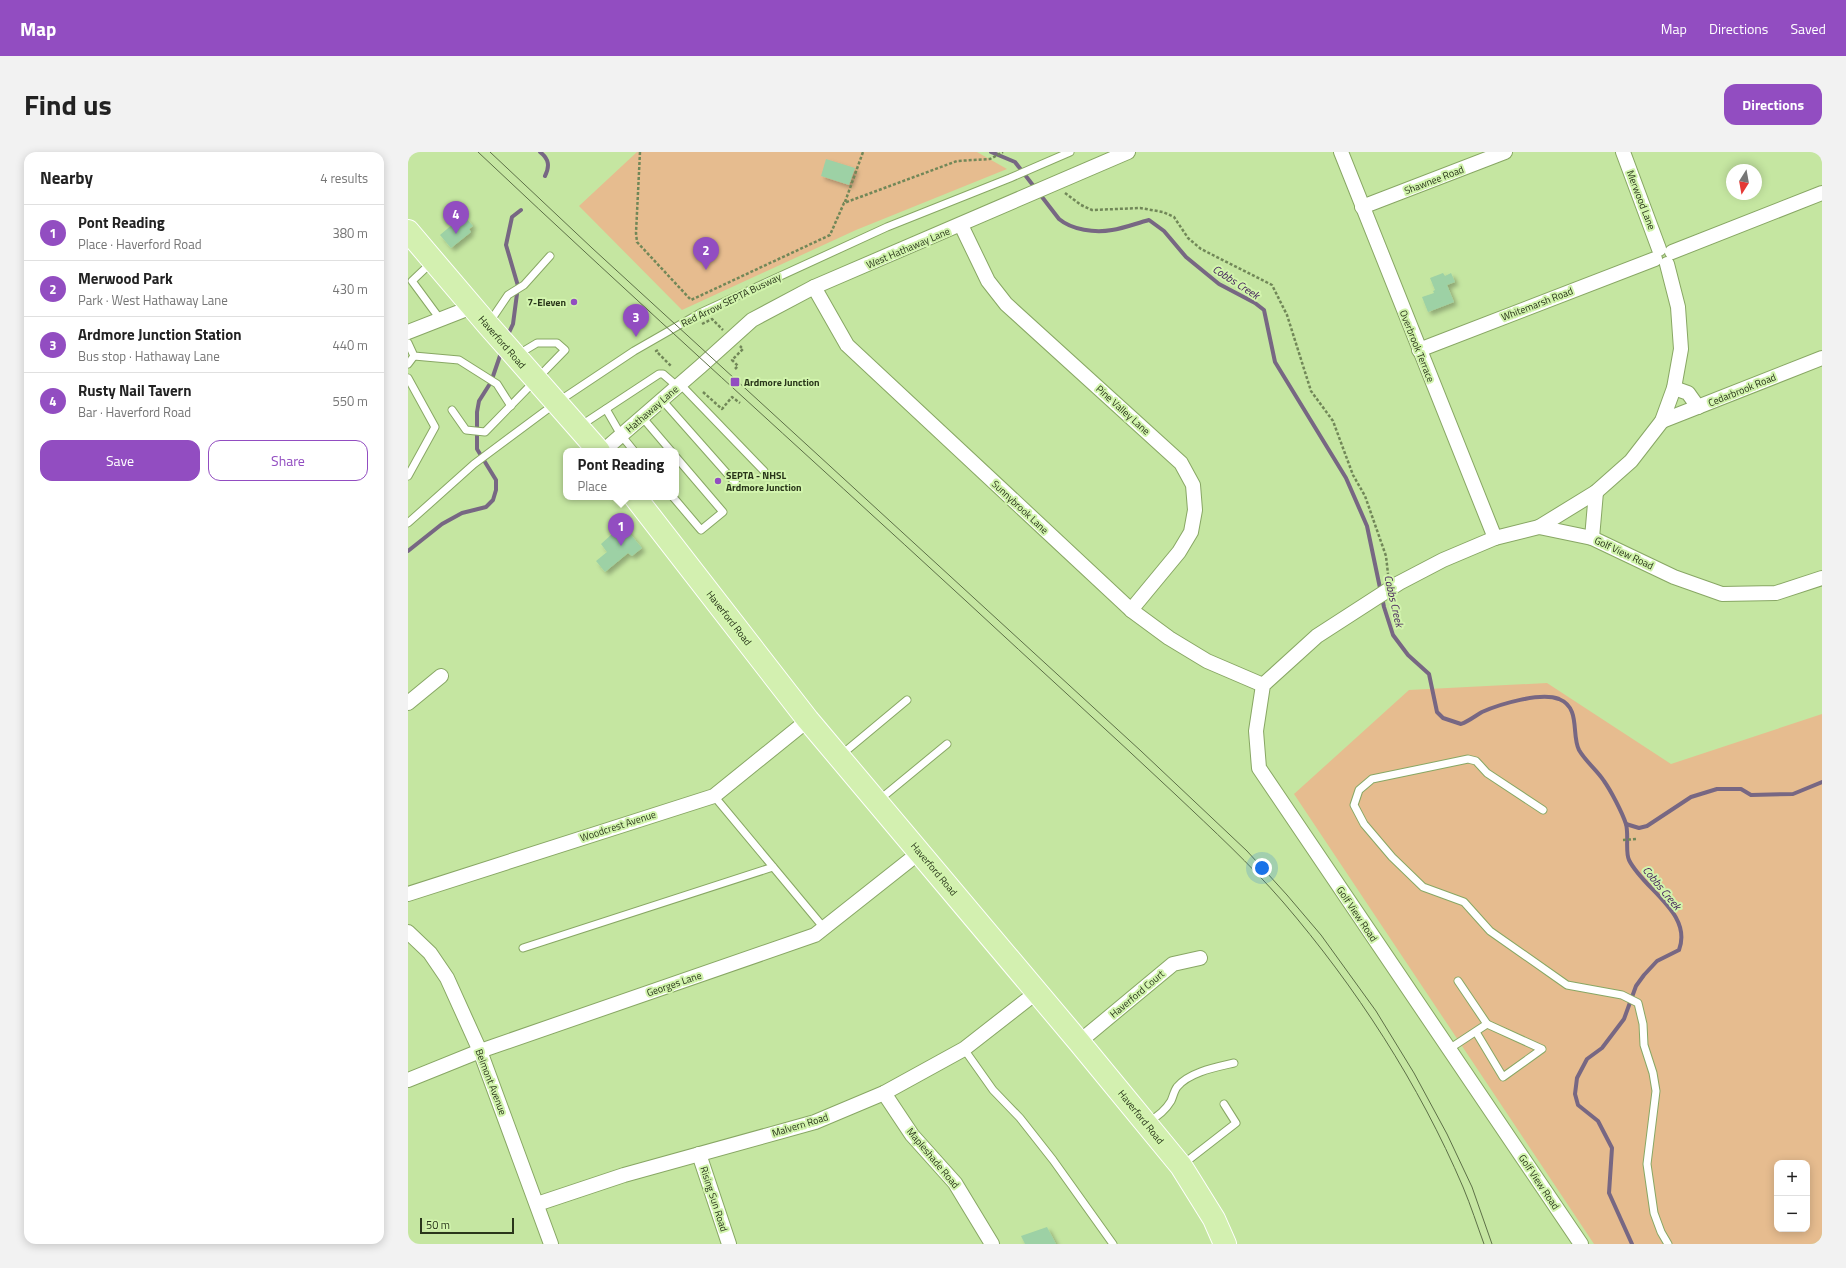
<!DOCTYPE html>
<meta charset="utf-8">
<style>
:root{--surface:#fff;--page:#f2f2f2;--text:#222;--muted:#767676;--line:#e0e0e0;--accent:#924dc1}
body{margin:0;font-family:"Titillium Web",sans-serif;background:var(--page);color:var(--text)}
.controls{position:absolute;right:12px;bottom:12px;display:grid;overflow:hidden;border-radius:8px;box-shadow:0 2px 10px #0003}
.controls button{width:36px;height:36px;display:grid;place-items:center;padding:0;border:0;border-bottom:1px solid var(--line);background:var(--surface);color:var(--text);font:20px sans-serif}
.compass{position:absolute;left:1318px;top:12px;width:36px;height:36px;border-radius:50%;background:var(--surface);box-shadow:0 2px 10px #0003;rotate:191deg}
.scale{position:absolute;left:12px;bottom:10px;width:94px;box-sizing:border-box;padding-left:4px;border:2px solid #29351a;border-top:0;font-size:11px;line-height:14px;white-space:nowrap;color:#29351a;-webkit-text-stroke:3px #d2f4ad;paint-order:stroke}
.you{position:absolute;left:854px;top:716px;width:14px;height:14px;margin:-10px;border:3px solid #fff;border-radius:50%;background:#1a73e8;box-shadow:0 0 0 6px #1a73e833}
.badge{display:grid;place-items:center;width:26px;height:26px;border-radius:50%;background:var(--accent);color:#fff;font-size:13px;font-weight:700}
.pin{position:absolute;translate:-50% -33px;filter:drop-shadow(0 1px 2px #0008)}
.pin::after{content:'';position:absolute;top:21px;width:14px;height:12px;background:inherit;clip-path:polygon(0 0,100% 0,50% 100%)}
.popup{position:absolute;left:155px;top:296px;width:116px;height:52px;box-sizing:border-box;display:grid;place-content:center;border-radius:8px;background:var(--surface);filter:drop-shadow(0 1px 3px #0005);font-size:13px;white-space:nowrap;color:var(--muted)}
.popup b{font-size:15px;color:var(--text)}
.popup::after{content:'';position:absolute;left:50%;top:100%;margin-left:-8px;border:8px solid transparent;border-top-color:var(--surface)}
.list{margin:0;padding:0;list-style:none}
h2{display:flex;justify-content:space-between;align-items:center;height:52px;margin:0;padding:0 16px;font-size:17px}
h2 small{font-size:13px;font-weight:400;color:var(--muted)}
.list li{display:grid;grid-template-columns:26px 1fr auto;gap:12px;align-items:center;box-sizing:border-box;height:56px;padding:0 16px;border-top:1px solid var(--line)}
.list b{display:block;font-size:15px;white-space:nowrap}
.list p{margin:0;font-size:13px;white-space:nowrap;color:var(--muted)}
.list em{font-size:13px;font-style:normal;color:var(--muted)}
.actions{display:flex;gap:8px;padding:12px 16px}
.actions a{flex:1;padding:9px 0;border:1px solid var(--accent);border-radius:12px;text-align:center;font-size:14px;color:var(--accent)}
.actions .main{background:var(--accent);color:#fff}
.map{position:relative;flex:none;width:1414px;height:1092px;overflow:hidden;border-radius:12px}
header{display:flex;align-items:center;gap:24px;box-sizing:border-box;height:56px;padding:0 20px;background:var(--accent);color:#fff}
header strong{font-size:19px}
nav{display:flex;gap:22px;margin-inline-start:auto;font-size:14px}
.intro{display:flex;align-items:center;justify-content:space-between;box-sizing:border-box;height:96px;padding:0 24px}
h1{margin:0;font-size:28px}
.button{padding:10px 18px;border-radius:12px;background:var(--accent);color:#fff;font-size:14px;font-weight:700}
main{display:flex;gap:24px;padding:0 24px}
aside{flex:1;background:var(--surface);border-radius:12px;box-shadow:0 2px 10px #0003}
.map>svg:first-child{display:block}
.green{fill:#e6bc8f;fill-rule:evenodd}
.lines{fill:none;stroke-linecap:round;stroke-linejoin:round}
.stream{stroke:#776783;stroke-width:4}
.building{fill:#9dd1a5;filter:url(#shadow)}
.service-casing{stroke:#88a764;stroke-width:9}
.minor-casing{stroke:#88a764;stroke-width:16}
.primary-casing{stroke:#fff;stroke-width:24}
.path{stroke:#718758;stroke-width:2.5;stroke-dasharray:3 2;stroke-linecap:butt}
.service{stroke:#fff;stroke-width:7}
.minor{stroke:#fff;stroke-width:14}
.primary{stroke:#d3f0b0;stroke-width:22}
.tram{stroke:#5d7047;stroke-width:1}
.poi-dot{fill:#924dc1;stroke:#d2f4ad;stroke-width:1.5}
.labels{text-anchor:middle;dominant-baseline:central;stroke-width:4;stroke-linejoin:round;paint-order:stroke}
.street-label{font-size:10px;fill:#29351a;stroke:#d2f4ad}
.poi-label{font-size:10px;font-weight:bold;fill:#29351a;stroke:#d2f4ad;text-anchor:start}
.water-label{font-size:11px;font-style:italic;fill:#3f1858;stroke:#d2f4ad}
</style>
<header>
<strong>Map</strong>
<nav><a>Map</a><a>Directions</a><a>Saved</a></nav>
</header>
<div class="intro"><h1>Find us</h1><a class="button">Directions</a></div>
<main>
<aside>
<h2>Nearby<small>4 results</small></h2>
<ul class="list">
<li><span class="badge">1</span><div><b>Pont Reading</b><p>Place · Haverford Road</p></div><em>380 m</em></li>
<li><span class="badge">2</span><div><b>Merwood Park</b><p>Park · West Hathaway Lane</p></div><em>430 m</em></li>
<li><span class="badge">3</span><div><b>Ardmore Junction Station</b><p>Bus stop · Hathaway Lane</p></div><em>440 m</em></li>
<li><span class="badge">4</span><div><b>Rusty Nail Tavern</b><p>Bar · Haverford Road</p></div><em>550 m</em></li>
</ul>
<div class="actions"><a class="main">Save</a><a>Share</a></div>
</aside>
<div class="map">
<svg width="1414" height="1092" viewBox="0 0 1414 1092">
<defs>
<filter id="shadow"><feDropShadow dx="3.5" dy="3.5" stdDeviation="2" flood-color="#0004"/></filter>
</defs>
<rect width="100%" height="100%" fill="#c5e6a1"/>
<g class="green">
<path d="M229 0H569L599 17 448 78 274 158 171 54Z"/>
<path d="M1139 531 1263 612 1414 562V1092H1186L886 642 1001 538ZM1369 1011H1399V1077H1369Z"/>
</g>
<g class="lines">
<g class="stream">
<path d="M132 0C141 7 142 14 137 24"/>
<path d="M583 0 607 10 651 67C664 78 687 81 704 78 717 76 729 71 741 68L756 79 778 105 811 132 847 151 856 158 867 210 938 326 959 374 976 455 985 483 1000 503 1021 522 1029 560 1035 566 1053 572C1061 569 1067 564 1074 560 1092 552 1132 540 1151 547 1173 556 1163 582 1171 598 1178 610 1189 618 1196 629 1203 639 1214 660 1218 672 1221 683 1217 700 1221 708 1235 737 1285 761 1271 798L1249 809 1236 823 1228 834 1216 867 1194 896 1179 907 1169 926 1167 942 1170 953 1190 969 1204 996 1201 1041 1224 1092"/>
<path d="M99 185 105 172 110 134 98 93 104 65 113 58"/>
<path d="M0 399 34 372 54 361 78 355 85 348 88 338V328L69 297V260L71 249 83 230 94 198"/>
<path d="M1218 672 1231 676 1239 674 1283 645 1309 637H1333L1343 643 1385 642 1414 630"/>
</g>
</g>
<g class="building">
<path d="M418 7 447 16 441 33 413 24Z"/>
<path d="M52 66 54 69 58 66 65 74 61 77 63 80 43 96 32 83Z"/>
<path d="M1035 121 1037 124 1043 121 1047 130 1039 133 1046 150 1020 160 1014 145 1026 141 1025 139 1027 138 1022 126Z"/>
<path d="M213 371 234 396 224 404 220 401 197 420 188 409 199 400 193 392 204 382 202 380Z"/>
<path d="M639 1075 648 1092H617L613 1084Z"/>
</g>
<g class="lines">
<defs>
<g id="service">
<path d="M24 110 4 129 32 167"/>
<path d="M81 171 100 143 116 133 142 104"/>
<path d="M0 191 6 204 51 208 89 232 103 254"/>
<path d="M0 212 6 204"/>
<path d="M0 226 27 275 0 324"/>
<path d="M272 232 356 319"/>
<path d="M254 248 331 335"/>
<path d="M198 257 213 283 226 299"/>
<path d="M44 258 58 278 77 280 157 198 149 191H129L109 203"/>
<path d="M234 265 263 299"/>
<path d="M172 274 251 222H255L270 235"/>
<path d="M265 345 293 378 315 360 268 305"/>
<path d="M0 371 66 312 148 251 226 199 294 160 479 75 602 26 662 0"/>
<path d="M433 603 499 548"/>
<path d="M306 644 416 776"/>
<path d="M471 648 539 592"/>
<path d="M1135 658 1079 621 1068 609 1060 607 964 627 951 638 946 653 956 672 984 705 1015 735 1056 750 1082 779 1159 833 1214 843 1230 851 1235 872 1236 893 1245 921 1248 939 1239 1012 1246 1061 1253 1080 1260 1092"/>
<path d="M115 796 365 715"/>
<path d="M1068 880 1095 925 1134 897 1079 872"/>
<path d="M556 897 585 938 612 966 645 1008 705 1092"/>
<path d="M1041 897 1079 872 1050 829"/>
<path d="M740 970C749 965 757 959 763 949 765 945 766 939 769 935 781 920 809 915 826 911"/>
<path d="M774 1013 828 971 816 952"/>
</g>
<g id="minor">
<path d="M933 0 1087 386"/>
<path d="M1215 0 1251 97"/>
<path d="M954 55 1097 0"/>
<path d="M553 73 580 129 598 152 773 311 785 333 787 358 783 380 771 400 723 458"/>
<path d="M1264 100 1414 41"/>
<path d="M406 135 439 193 723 458 761 486 799 509 855 533"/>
<path d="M0 180 64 155"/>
<path d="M1011 198 1247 107"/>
<path d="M1266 236 1280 241 1290 255"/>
<path d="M1254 269 1414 206"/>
<path d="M195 299 293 214 344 168 406 135 720 0"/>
<path d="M1131 375 1188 340 1223 309 1254 269 1266 236 1273 197 1270 155 1259 112"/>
<path d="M1184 386 1188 340"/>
<path d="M0 551 33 524"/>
<path d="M0 742 306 644 400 568"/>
<path d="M0 780 22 801 39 826 72 899 143 1092"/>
<path d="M671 890 765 812 792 806"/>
<path d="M0 928 72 899 407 783 512 700"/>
<path d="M476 941 504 983 547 1031 584 1092"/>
<path d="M291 1002 321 1092"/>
<path d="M129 1052 216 1023 407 970 476 941 556 897 629 840"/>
<path d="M1173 1092 851 616 848 579 855 533 909 484 991 431 1035 408 1087 386 1131 375 1184 386 1266 425 1314 442 1368 441 1414 426"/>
</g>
<g id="primary">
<path d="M0 79 80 173 191 299"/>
<path d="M227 345 400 568 671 890 773 1014 806 1067 817 1092"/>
</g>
</defs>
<use href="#service" class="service-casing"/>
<use href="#minor" class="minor-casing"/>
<use href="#primary" class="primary-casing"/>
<g class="path">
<path d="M232 0 228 81 229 90 283 148 422 83 436 51 549 9 582 7 595 0"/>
<path d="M657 41 673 53 684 58 732 56 755 60 766 65 780 86 793 97 864 133 879 163 903 239 925 269 945 323 957 344 978 404 980 422"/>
<path d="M437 50 455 0"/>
<path d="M294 172 304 167 315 178"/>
<path d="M250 198 248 199 264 215"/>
<path d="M327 217 330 214 324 208 335 197 332 194"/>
<path d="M295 240 314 257 324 245 332 251"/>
<path d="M1215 688 1228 687"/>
</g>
<use href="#service" class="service"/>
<use href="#minor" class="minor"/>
<use href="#primary" class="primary"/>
<g class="tram">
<path d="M70 0C231 152 395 299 558 449 628 514 699 578 768 643 805 678 842 712 875 750 948 835 1011 932 1055 1035 1063 1054 1069 1073 1076 1092"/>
<path d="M82 0 184 96 733 599 839 699 879 743 913 783 968 859 1006 921 1039 982 1064 1035 1084 1092"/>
</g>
</g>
<g class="poi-dot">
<circle cx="166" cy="150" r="4"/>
<rect x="322" y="225" width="10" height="10" rx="2"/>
<circle cx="310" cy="329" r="4"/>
</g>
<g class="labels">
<g class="street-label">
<text transform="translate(1026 28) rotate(-21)">Shawnee Road</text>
<text transform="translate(1233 48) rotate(69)">Merwood Lane</text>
<text transform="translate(500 96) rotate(-23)">West Hathaway Lane</text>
<text transform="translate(323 148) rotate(-26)">Red Arrow SEPTA Busway</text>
<text transform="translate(1129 152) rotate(-21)">Whitemarsh Road</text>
<text transform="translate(94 190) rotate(49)">Haverford Road</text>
<text transform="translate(1009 194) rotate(68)">Overbrook Terrace</text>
<text transform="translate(1334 238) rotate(-22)">Cedarbrook Road</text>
<text transform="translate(244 257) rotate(-41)">Hathaway Lane</text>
<text transform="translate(715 258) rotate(42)">Pine Valley Lane</text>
<text transform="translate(612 355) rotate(43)">Sunnybrook Lane</text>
<text transform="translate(1216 401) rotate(25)">Golf View Road</text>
<text transform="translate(321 466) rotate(52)">Haverford Road</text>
<text transform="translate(210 674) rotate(-18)">Woodcrest Avenue</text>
<text transform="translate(526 717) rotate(50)">Haverford Road</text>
<text transform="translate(949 762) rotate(56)">Golf View Road</text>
<text transform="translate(266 832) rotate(-19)">Georges Lane</text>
<text transform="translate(729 842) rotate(-40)">Haverford Court</text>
<text transform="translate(83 930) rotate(69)">Belmont Avenue</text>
<text transform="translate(733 965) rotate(51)">Haverford Road</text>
<text transform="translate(392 973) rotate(-17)">Malvern Road</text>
<text transform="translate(525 1006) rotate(50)">Mapleshade Road</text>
<text transform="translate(1131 1030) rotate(56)">Golf View Road</text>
<text transform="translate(306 1047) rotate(72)">Rising Sun Road</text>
</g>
<g class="poi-label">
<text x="158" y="150" text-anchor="end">7-Eleven</text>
<text x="336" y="230">Ardmore Junction</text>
<text x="318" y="323">SEPTA - NHSL<tspan x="318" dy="12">Ardmore Junction</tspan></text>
</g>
<g class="water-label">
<text transform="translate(828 130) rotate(33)">Cobbs Creek</text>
<text transform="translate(986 449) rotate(77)">Cobbs Creek</text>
<text transform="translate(1254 736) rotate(50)">Cobbs Creek</text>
</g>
</g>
</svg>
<div class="controls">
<button>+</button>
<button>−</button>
</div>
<svg class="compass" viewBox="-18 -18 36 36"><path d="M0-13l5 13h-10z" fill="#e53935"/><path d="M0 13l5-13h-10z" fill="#767676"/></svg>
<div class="scale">50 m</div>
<div class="you"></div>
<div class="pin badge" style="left:213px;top:394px">1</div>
<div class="popup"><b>Pont Reading</b>Place</div>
<div class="pin badge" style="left:298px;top:118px">2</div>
<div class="pin badge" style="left:228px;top:185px">3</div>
<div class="pin badge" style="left:48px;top:82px">4</div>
</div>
</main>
